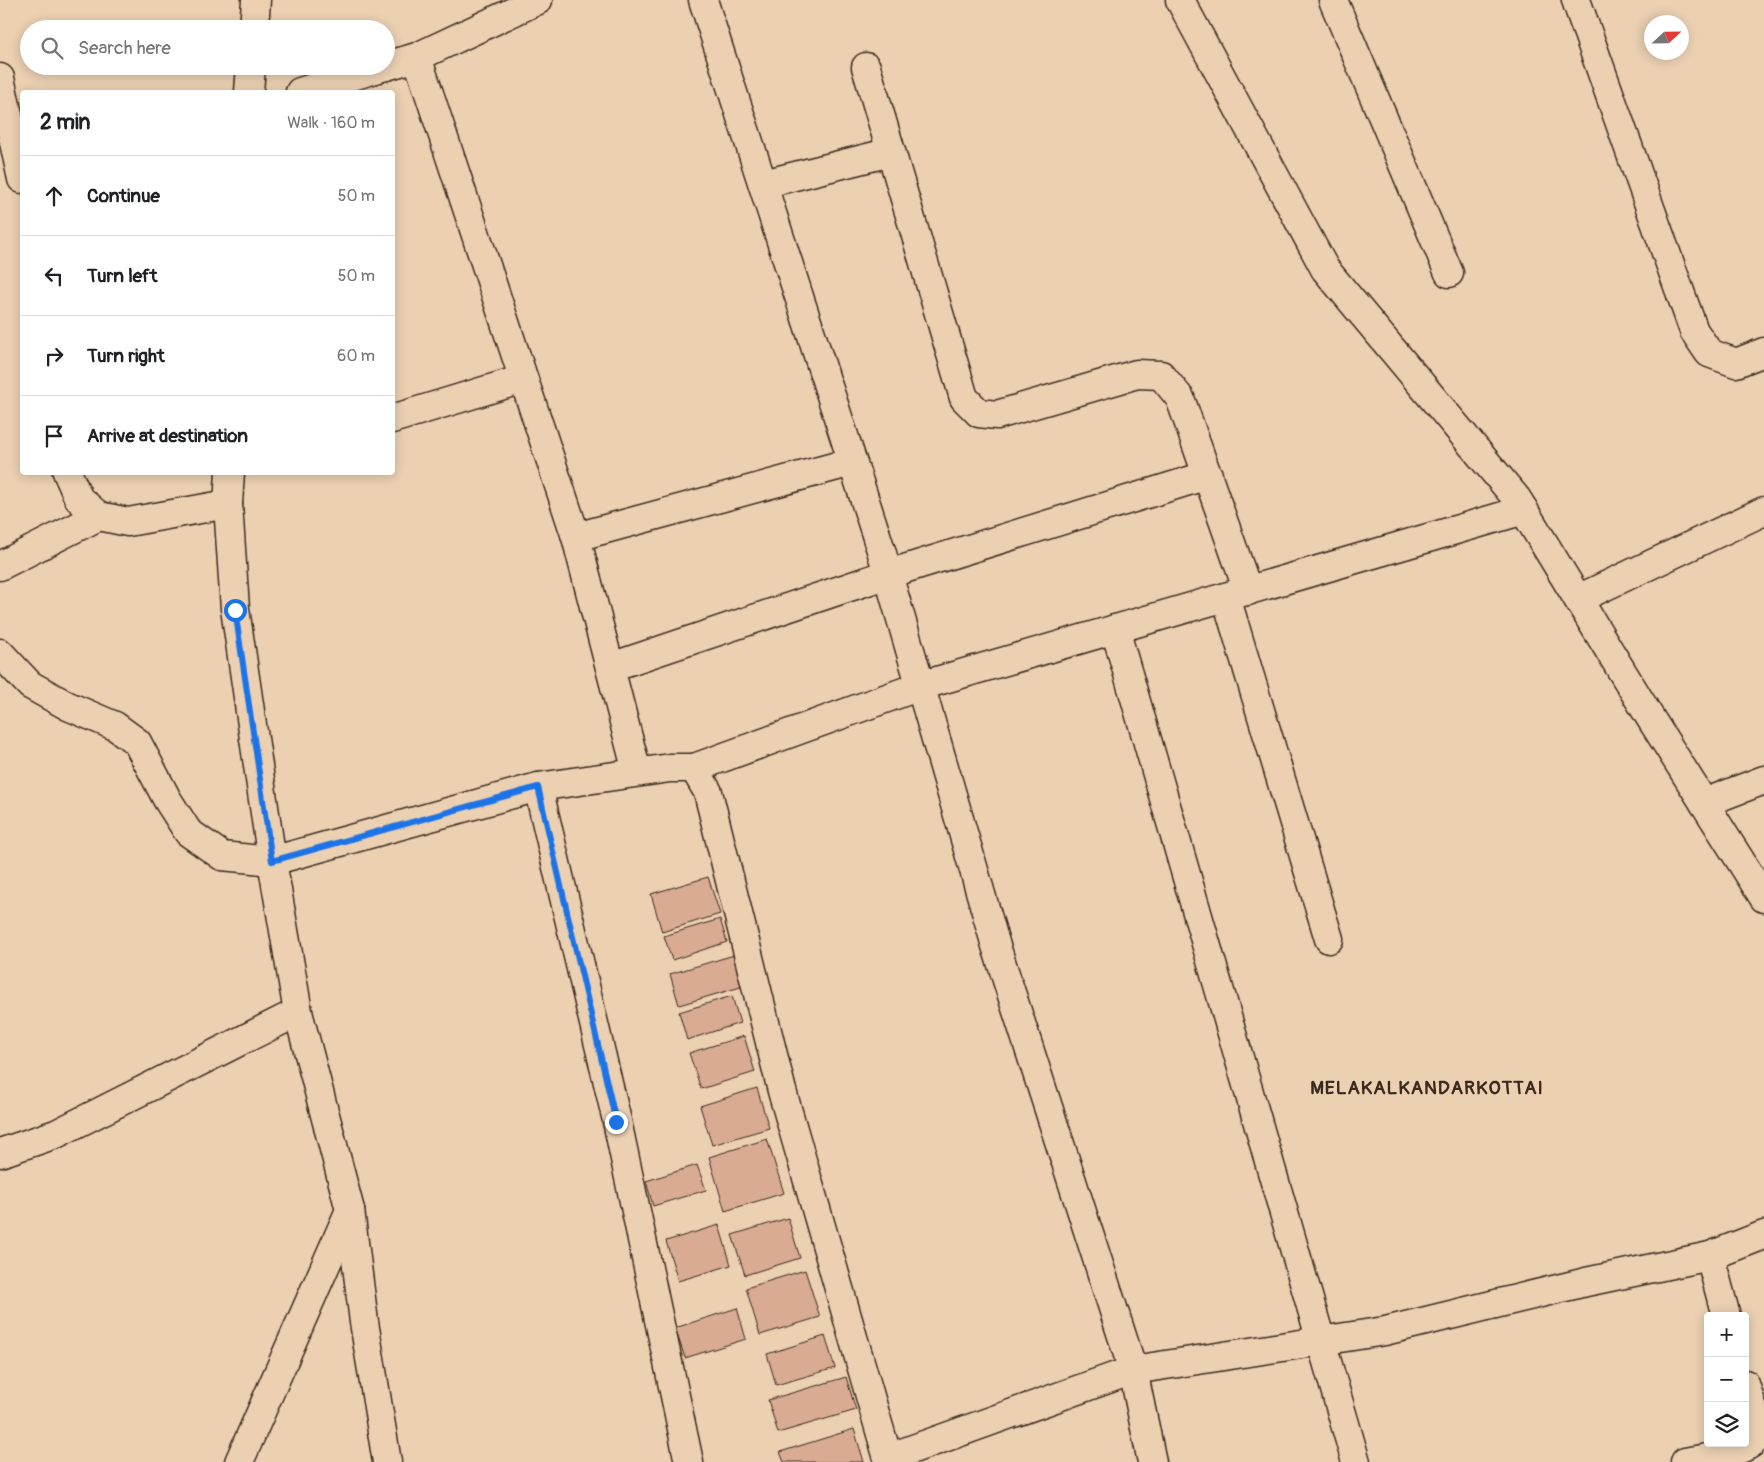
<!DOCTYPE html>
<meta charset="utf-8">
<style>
:root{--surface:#fff;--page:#f2f2f2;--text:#202124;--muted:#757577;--line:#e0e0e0}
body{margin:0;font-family:Pangolin,sans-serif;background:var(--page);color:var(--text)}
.controls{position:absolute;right:15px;bottom:15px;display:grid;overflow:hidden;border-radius:5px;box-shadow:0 2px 12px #0003}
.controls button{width:45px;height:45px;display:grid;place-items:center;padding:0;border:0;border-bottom:1px solid var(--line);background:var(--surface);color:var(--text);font:25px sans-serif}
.compass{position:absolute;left:1644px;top:15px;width:45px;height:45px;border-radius:50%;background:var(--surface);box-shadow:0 2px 12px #0003;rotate:68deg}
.stop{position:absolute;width:15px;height:15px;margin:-11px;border:4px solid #1a73e8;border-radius:50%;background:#fff}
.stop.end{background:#1a73e8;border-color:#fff;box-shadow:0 1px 5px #0008}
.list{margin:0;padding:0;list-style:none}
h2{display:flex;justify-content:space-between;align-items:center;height:65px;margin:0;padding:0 20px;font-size:21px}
h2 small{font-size:16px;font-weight:400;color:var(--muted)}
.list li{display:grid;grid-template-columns:32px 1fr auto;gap:15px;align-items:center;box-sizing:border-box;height:80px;padding:0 20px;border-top:1px solid var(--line)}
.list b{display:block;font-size:19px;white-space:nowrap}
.list em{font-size:16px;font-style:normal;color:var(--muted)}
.icon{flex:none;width:28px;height:28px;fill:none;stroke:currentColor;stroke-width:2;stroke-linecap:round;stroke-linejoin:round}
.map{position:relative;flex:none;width:1764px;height:1462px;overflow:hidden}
.search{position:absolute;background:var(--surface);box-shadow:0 2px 12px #0003;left:20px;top:20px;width:375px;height:55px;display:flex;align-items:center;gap:12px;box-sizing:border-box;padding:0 18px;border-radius:28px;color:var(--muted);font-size:19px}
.panel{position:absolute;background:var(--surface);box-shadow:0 2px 12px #0003;left:20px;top:90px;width:375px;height:385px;border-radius:5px}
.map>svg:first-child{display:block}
.building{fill:#d8ab92;stroke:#3b2a1e}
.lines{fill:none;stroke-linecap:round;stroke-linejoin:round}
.minor-casing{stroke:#3b2a1e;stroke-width:31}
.secondary-casing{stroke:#3b2a1e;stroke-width:31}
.minor{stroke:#ebd0b2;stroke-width:28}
.secondary{stroke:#ebd0b2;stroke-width:28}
.route{stroke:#1a73e8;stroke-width:6}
.labels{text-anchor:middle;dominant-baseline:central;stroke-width:4.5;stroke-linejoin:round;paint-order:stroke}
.district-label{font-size:19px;font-weight:bold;letter-spacing:1px;fill:#3b2a1e;stroke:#ebd0b2}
</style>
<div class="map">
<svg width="1764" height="1462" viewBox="0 0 1764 1462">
<rect width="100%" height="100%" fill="#ebd0b2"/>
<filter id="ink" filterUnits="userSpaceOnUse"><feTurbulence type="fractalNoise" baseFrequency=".02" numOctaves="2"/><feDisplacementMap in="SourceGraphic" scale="10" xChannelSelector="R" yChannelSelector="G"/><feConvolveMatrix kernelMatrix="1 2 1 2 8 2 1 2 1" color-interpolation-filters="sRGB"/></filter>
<g filter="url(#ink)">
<g class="building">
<path d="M708 877 720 914 662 932 651 894Z"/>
<path d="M720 919 727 942 672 960 664 936Z"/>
<path d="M734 955 744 986 679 1005 670 974Z"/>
<path d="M732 996 740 1023 687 1040 679 1012Z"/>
<path d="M744 1036 755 1072 701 1089 689 1053Z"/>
<path d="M757 1088 769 1128 712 1145 700 1106Z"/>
<path d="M767 1139 784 1193 725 1211 709 1157Z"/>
<path d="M697 1165 706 1190 653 1206 646 1181Z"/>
<path d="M788 1218 800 1258 745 1275 732 1235Z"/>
<path d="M719 1225 731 1265 678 1281 666 1241Z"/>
<path d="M805 1270 820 1317 760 1335 746 1288Z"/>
<path d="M737 1308 746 1339 685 1358 675 1328Z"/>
<path d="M825 1336 835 1368 776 1385 767 1354Z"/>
<path d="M846 1377 856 1410 778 1433 768 1400Z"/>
<path d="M854 1429 864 1462H784L780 1452Z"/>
</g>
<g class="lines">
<defs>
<g id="minor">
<path d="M703 0 881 550 996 946 1133 1370 1152 1462"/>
<path d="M1180 0 1325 269 1517 499 1651 719 1764 898"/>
<path d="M1333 0 1449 273"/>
<path d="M1576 0 1694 331 1709 353 1736 363 1764 352"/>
<path d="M417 57 576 537 637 772"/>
<path d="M386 66 417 57 538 0"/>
<path d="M866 67 964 398 979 413 997 415 1137 374 1161 375 1180 398 1248 591"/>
<path d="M0 78 22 179"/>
<path d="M300 92 385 66"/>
<path d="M763 184 891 152"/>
<path d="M392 419 523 379"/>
<path d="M67 472 79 499 99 516 128 522 228 504"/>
<path d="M576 537 852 462"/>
<path d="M0 566 99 516"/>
<path d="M1226 597 1329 939"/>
<path d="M1578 599 1764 511"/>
<path d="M1115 629 1356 1462"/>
<path d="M0 653 30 685 68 706 115 726 137 742 167 799 188 832 222 856 272 861 538 787 670 768H694L708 792 782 1091 889 1462"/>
<path d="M611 667 888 574 1208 475"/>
<path d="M694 768 920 686 1524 510"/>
<path d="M538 787 617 1121 689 1462"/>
<path d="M1704 803 1764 780"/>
<path d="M0 1153 56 1134 298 1012"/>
<path d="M350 1210 364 1322 387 1462"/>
<path d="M1710 1256 1726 1316"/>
<path d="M888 1458 1133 1370 1385 1331 1586 1282 1710 1256 1764 1235"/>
<path d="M1685 1462C1700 1459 1751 1452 1757 1437 1761 1427 1748 1395 1745 1384"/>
</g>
<g id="secondary">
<path d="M254 29 256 0"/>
<path d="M249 92 251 66"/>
<path d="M230 472 228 504 235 609 272 861 298 1012 350 1210 239 1462"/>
</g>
</defs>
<use href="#minor" class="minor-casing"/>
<use href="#secondary" class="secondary-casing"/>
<use href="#minor" class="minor"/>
<use href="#secondary" class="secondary"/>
</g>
</g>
<g class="lines" filter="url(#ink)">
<path class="route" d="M235 610 272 861 538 787 616 1122"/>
</g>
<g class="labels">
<g class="district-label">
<text x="1427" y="1088">MELAKALKANDARKOTTAI</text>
</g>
</g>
</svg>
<div class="controls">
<button>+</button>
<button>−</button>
<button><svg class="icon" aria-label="layers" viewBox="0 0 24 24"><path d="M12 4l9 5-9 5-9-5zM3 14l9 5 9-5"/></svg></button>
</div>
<svg class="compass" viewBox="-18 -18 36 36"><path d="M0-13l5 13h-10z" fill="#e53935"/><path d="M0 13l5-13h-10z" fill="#757577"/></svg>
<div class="stop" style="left:235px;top:610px"></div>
<div class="stop end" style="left:616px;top:1122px"></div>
<div class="search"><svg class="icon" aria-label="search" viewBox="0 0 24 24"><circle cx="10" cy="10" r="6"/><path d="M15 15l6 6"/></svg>Search here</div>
<section class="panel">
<h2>2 min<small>Walk · 160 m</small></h2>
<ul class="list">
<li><svg class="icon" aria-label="ahead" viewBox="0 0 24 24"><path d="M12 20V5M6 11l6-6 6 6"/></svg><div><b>Continue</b></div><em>50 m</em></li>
<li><svg class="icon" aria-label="left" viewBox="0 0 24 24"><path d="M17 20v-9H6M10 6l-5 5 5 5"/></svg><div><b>Turn left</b></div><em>50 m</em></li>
<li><svg class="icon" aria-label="right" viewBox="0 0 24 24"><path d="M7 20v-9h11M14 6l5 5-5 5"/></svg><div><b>Turn right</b></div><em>60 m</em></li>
<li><svg class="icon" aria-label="arrive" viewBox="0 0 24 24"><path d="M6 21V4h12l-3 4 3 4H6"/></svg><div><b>Arrive at destination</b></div></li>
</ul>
</section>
</div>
